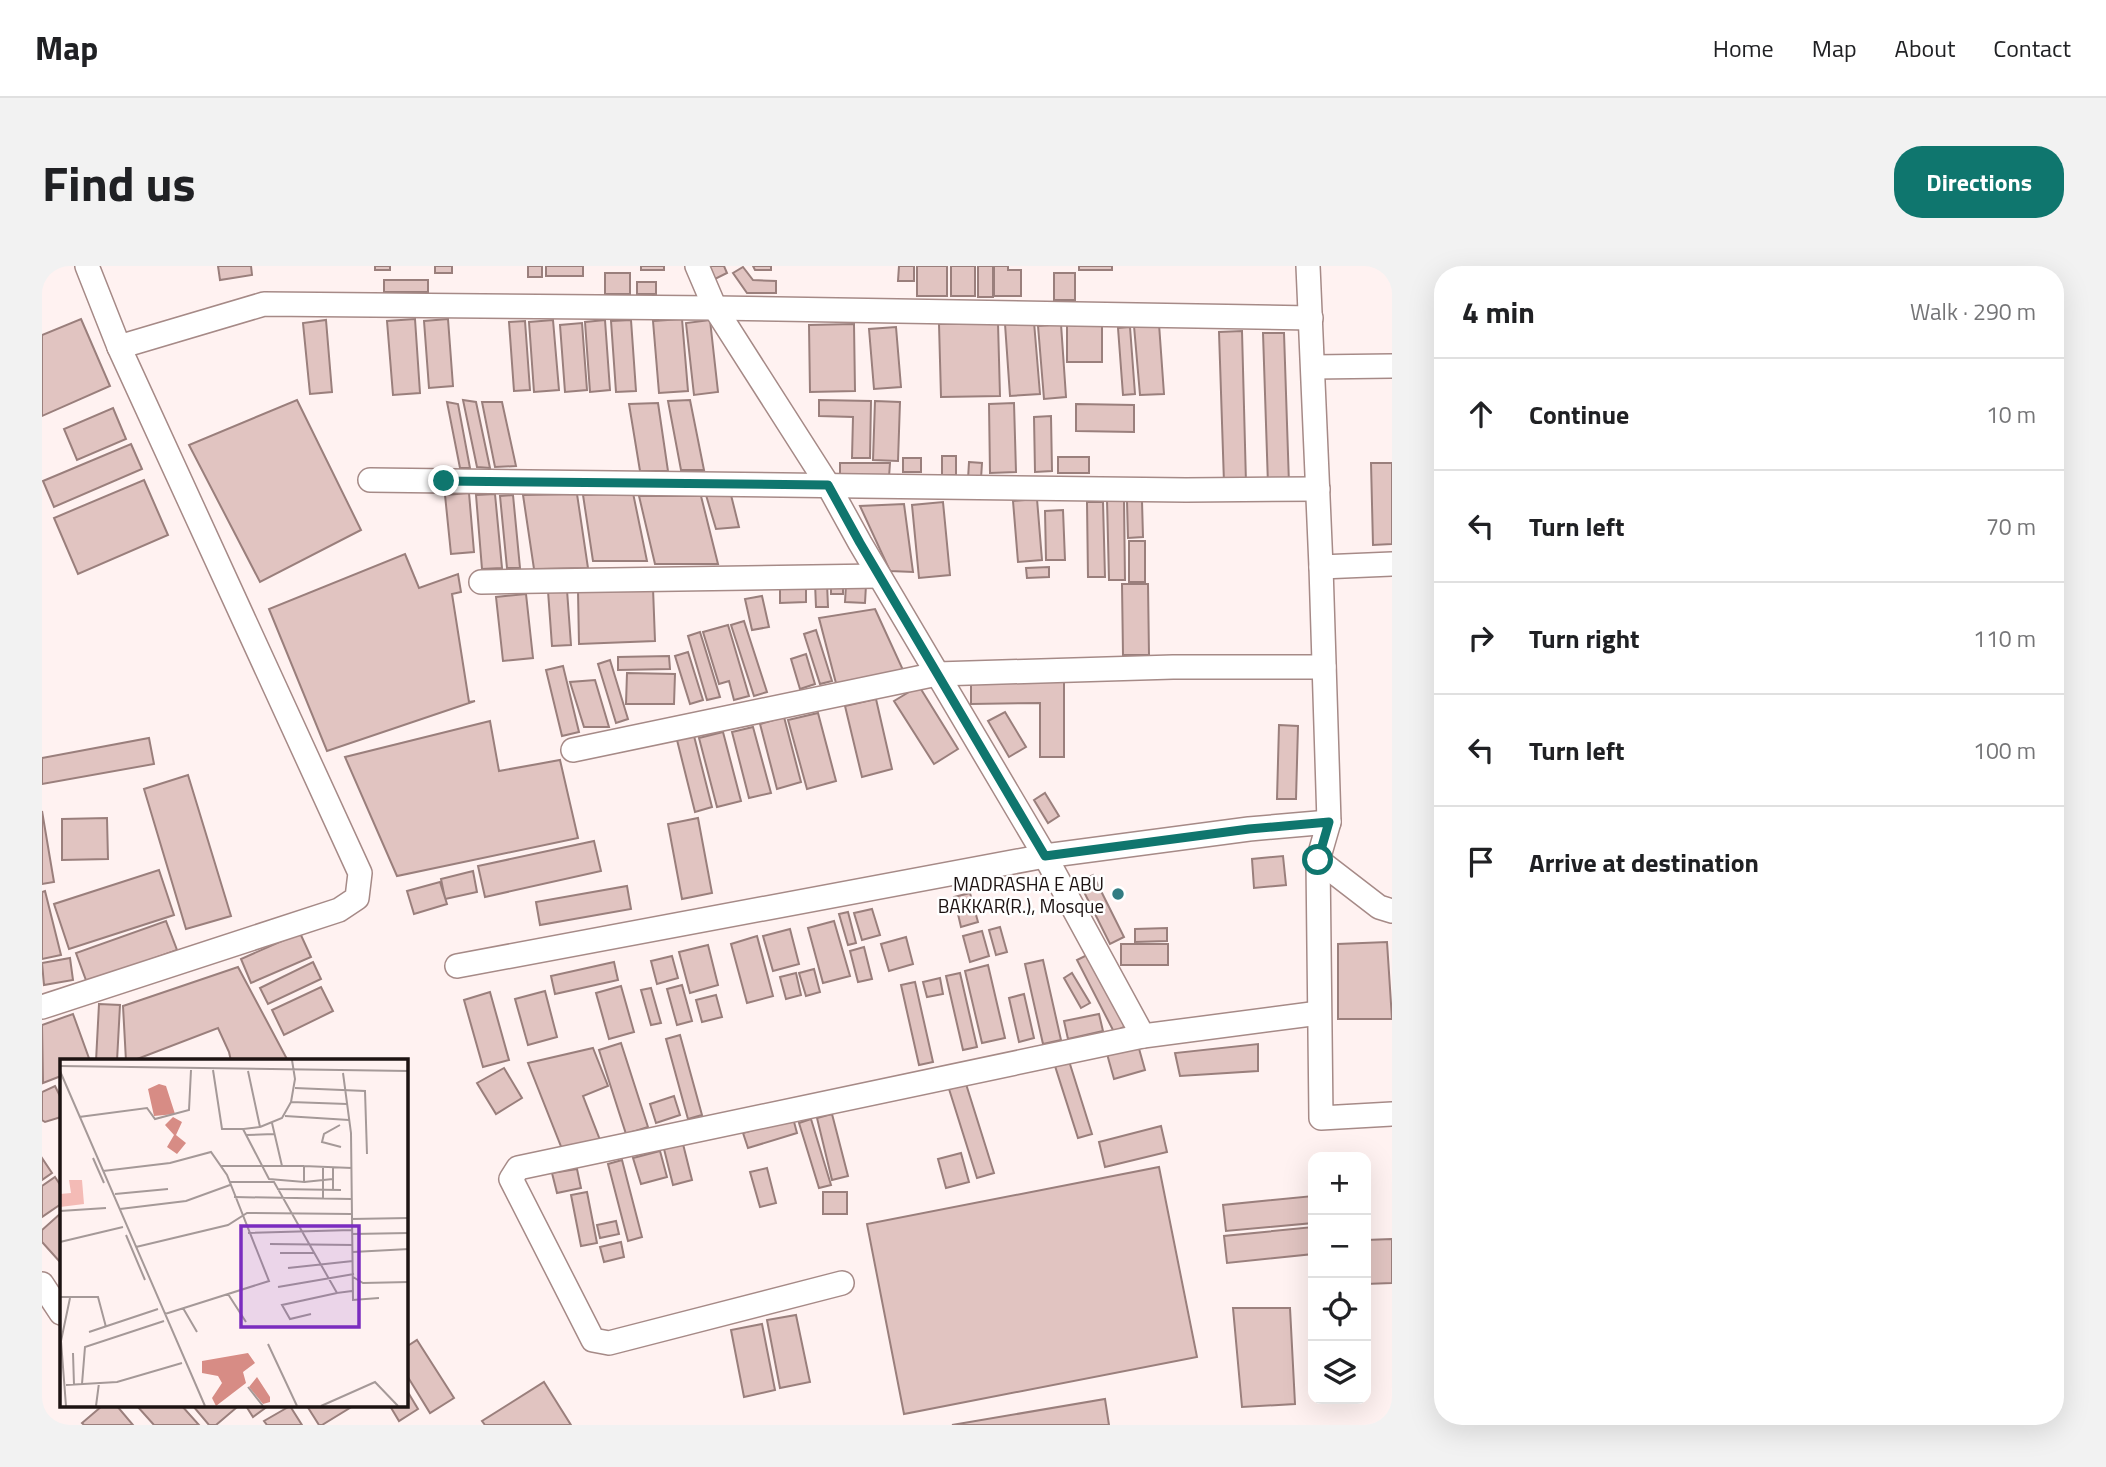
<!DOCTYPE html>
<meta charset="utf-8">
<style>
:root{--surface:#fff;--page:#f2f2f2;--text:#202124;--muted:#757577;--line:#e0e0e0;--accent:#0f766e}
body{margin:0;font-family:"Titillium Web",sans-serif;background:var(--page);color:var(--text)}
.controls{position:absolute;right:21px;bottom:21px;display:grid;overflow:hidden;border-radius:14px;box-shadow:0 7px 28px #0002}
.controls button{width:63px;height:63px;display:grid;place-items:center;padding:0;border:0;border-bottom:2px solid var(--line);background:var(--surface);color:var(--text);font:35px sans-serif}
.stop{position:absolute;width:21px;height:21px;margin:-16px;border:5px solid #0f766e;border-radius:50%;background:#fff}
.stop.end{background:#0f766e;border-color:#fff;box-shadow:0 2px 7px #0008}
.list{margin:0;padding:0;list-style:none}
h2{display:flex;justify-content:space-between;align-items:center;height:91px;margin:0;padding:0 28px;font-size:30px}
h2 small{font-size:23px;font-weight:400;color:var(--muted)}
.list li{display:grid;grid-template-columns:46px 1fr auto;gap:21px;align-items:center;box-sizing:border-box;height:112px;padding:0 28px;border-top:2px solid var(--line)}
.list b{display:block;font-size:26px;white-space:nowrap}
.list em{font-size:23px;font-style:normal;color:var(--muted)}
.icon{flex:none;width:38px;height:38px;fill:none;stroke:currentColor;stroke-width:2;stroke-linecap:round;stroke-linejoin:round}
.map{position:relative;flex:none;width:1350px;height:1159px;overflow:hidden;border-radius:28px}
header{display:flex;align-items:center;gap:42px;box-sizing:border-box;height:98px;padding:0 35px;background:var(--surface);border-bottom:2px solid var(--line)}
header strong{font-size:33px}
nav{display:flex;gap:38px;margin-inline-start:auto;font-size:24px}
.intro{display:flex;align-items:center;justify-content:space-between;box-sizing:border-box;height:168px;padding:0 42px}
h1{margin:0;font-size:49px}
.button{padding:18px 32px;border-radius:28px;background:var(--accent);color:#fff;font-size:24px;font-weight:700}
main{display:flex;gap:42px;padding:0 42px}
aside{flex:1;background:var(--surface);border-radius:28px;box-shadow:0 7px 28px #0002}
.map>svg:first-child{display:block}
.building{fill:#e1c4c1;stroke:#9a7f7c;stroke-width:2}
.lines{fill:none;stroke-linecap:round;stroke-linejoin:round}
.street-casing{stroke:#a68a87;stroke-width:26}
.street{stroke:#fff;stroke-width:23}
.route{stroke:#0f766e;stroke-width:9}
.poi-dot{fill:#337c82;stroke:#fff;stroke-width:2.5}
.labels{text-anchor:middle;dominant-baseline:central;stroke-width:5;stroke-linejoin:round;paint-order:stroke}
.poi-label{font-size:19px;fill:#1d1312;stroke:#fff;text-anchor:end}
.inset-road{fill:none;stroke:#a59998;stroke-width:2}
.view{fill:#7b2cbf;fill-opacity:0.15;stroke:#7b2cbf;stroke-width:3.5}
.inset-edge{fill:none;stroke:#1d1312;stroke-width:3.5}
</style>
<header>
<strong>Map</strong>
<nav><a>Home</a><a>Map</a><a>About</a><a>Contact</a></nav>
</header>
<div class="intro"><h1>Find us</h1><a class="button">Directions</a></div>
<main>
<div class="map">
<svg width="1350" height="1159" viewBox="0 0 1350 1159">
<rect width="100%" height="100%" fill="#fff2f1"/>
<g class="building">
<path d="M176 0H209L210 9 178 14Z"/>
<rect x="333" y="0" width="15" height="4"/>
<rect x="393" y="0" width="17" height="7"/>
<rect x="486" y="0" width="14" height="11"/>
<rect x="504" y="0" width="37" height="10"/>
<rect x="599" y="0" width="23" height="4"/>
<path d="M663 0H682L685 7 671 14Z"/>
<path d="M711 0H729V4H713Z"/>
<path d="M857 0H872V15H856Z"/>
<rect x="875" y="0" width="30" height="30"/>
<rect x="909" y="0" width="24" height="30"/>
<rect x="936" y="0" width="15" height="31"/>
<path d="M952 0H966V4H979V30H952Z"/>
<rect x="1037" y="0" width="33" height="4"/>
<path d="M701 1 711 14 734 15V27H705L691 7Z"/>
<rect x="563" y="7" width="25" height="21"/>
<rect x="1012" y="7" width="21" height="27"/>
<rect x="342" y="14" width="44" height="12"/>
<rect x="595" y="16" width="19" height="12"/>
<path d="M39 53 68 120 0 150V69Z"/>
<path d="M373 53 378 127 351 129 345 55Z"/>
<path d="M406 53 411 120 387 122 382 55Z"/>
<path d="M640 53 646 125 617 127 611 55Z"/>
<path d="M284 54 290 126 268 128 261 57Z"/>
<path d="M511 54 517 124 492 126 487 56Z"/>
<path d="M563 54 568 124 548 126 543 56Z"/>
<path d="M589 54 594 125 574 126 569 55Z"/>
<path d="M668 54 676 126 652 129 644 57Z"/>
<path d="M483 55 488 124 472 125 467 56Z"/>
<path d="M992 56 998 128 968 130 963 58Z"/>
<path d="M540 57 545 124 523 126 518 59Z"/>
<path d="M956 57 958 130 899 131 897 58Z"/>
<path d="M812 58 813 125 768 126 767 59Z"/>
<path d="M1019 58 1024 131 1002 133 996 60Z"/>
<rect x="1025" y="58" width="35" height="38"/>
<path d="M1117 58 1122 128 1098 129 1092 60Z"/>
<path d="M854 61 859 121 832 123 827 63Z"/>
<path d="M1088 61 1093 128 1081 129 1076 62Z"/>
<path d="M1200 65 1204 217H1182L1177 66Z"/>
<path d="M1221 67H1242L1247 218 1226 219Z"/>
<path d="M255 134 319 264 218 316 147 179Z"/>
<path d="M421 134 434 136 448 202 435 201Z"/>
<path d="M648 134 662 204H639L626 135Z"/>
<path d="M777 134 829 135 828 192H810L811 151 777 150Z"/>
<path d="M833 135 858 136 856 195 831 194Z"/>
<path d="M405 136 416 138 428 202H418Z"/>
<path d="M440 136H460L474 200 453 201Z"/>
<path d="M616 137 626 205H598L587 138Z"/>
<path d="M972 137 974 206 948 207 947 138Z"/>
<path d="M1034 138 1092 139V166L1034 165Z"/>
<path d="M71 142 84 173 35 194 22 163Z"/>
<path d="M1009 150 1010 205 993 206 992 151Z"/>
<path d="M89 178 100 203 12 241 1 215Z"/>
<rect x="900" y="190" width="14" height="19"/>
<rect x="1016" y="191" width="31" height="16"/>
<rect x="861" y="192" width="18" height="14"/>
<path d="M927 196 940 197 939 213H926Z"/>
<path d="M798 197H848L847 211 798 210Z"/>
<path d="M1329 197H1350V278L1331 279Z"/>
<path d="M102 214 126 269 36 308 12 252Z"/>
<path d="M427 227 432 286 409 288 403 229Z"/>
<path d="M591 227 605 295H551L541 229Z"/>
<path d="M453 228 460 302 440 303 434 229Z"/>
<path d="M535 228 546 302 492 303 481 229Z"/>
<path d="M471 229 478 302H465L458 230Z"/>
<path d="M664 229H689L697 261 674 263Z"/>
<path d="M597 230H659L676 298H613Z"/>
<path d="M995 233 1000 294 976 296 971 235Z"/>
<path d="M1065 234H1082L1083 314H1067Z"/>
<path d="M1085 235H1100L1101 271 1086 272Z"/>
<path d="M901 236 908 309 877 312 870 239Z"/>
<path d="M1045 236H1061L1063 311H1046Z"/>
<path d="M862 238 871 306 848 305 818 240Z"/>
<path d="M1021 244 1023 294H1004L1003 245Z"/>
<rect x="1087" y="275" width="16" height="41"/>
<path d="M363 288 377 322 416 308 419 326 410 328 427 436 433 435 285 485 227 343Z"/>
<path d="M1007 301V311L985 312 984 302Z"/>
<path d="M773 317H785L786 341H774Z"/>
<path d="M738 318H764V336L738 337Z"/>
<rect x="789" y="318" width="12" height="10"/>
<path d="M1080 318H1106L1107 389H1081Z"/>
<path d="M804 319H824L823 337 803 336Z"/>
<path d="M611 322 613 375 537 378 536 325Z"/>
<path d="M525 324 529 379 510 380 506 325Z"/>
<path d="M484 328 491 392 461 395 454 331Z"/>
<path d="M720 330 727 361 710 364 703 333Z"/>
<path d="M833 343 861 404 795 421 777 352Z"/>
<path d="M702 355 725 426 712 430 689 359Z"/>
<path d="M686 359 707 430 692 434 687 415 677 418 661 366Z"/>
<path d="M774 364 790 415 778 418 762 368Z"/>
<path d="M658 366 678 431 665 434 646 370Z"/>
<path d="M646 386 661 434 648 438 633 390Z"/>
<path d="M764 388 773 418 758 423 749 393Z"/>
<path d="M627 390 628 403 576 404V391Z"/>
<path d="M568 394 586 453 574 457 556 398Z"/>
<path d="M521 400 537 466 520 470 504 404Z"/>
<path d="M585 407 633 408 632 438H584Z"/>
<path d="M553 414 567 461H542L528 416Z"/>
<path d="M929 414H1022V491H998V437L929 438Z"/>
<path d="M877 420 916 483 892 498 852 435Z"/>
<path d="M834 433 850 503 820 511 803 440Z"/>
<path d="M963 446 984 481 967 491 946 455Z"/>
<path d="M776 447 794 515 765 523 746 454Z"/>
<path d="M742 451 759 516 735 523 718 458Z"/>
<path d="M448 455 457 505 518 494 536 572 355 610 303 491Z"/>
<path d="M1237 459 1256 460 1254 533H1235Z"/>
<path d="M711 461 729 527 707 532 690 466Z"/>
<path d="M681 466 699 535 675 541 657 472Z"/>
<path d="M652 470 670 541 653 546 635 474Z"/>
<path d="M107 472 112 498 0 518V492Z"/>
<path d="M146 509 189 650 144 663 102 523Z"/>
<path d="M1003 527 1017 550 1006 557 992 534Z"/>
<path d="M0 545 12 616 0 618Z"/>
<path d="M65 552 66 593 20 594V553Z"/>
<path d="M656 552 670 627 640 633 626 558Z"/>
<path d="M552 575 559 605 443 631 436 600Z"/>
<path d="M1241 590 1244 619 1212 622 1210 593Z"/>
<path d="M117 604 132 649 27 683 12 638Z"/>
<path d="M431 605 435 626 403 633 399 613Z"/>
<path d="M1051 609 1082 671 1068 678 1037 616Z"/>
<path d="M398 616 405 638 372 648 365 625Z"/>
<path d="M585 620 589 643 498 659 494 636Z"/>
<path d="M3 625 19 689 0 693V626Z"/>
<path d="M928 627 936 656 919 661 912 631Z"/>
<path d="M830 643 838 669 820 674 812 647Z"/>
<path d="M806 646 814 677 806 679 797 648Z"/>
<path d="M124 655 135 684 45 717 34 687Z"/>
<path d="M792 655 808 710 781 717 766 662Z"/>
<path d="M958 661 965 686 954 689 947 664Z"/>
<path d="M1125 662V675L1093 676V663Z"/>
<path d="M748 663 757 698 731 705 721 670Z"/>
<path d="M940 665 947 690 928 696 921 670Z"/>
<path d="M258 667 269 691 209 717 199 693Z"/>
<path d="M715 670 731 730 705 737 689 678Z"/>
<path d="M864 671 871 698 847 705 839 678Z"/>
<path d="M1345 676 1350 753H1296V678Z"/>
<rect x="1079" y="678" width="47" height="21"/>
<path d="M666 679 676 719 648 727 637 686Z"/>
<path d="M822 681 830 713 816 716 808 685Z"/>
<path d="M1047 688 1084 760 1072 766 1035 694Z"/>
<path d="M630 690 636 712 615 718 609 695Z"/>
<path d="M28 692 31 714 2 719 0 697Z"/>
<path d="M1001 694 1019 774 1001 778 983 698Z"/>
<path d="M271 696 279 713 226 738 218 722Z"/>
<path d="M572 696 576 714 513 728 509 710Z"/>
<path d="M946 699 963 772 940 777 923 705Z"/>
<path d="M196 701 246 795H189L187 786 176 762 90 795H84L81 740Z"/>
<path d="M772 703 778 726 764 730 757 707Z"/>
<path d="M754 707 759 729 744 733 738 711Z"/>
<path d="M918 707 935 781 921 784 904 710Z"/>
<path d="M1030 707 1048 737 1039 742 1022 712Z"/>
<path d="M898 712 901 728 885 731 881 716Z"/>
<path d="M873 716 891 796 877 799 859 719Z"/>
<path d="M640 719 650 755 635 759 625 723Z"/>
<path d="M579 720 592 766 567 773 554 727Z"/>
<path d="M279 721 291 745 242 769 230 744Z"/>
<path d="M609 722 619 757 609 759 599 724Z"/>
<path d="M503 725 515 771 486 779 473 733Z"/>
<path d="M448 726 467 794 441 801 422 734Z"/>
<path d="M982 728 992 772 977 776 967 732Z"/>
<path d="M674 729 680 751 660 756 654 734Z"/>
<path d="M57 738 78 739 75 795H54Z"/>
<path d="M31 748 48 795H19V810L1 817 0 759Z"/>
<path d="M1057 748 1061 765 1026 773 1022 755Z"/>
<path d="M638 769 660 849 646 853 624 773Z"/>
<path d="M579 777 606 861 584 868 557 784Z"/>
<path d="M1216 778V805L1138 810 1133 787Z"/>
<path d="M1096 779 1103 804 1072 813 1065 788Z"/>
<path d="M551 782 566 820 541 830 558 874 522 888 486 797Z"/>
<path d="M1027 795 1050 868 1036 872 1013 800Z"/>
<path d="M462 802 480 832 454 848 435 817Z"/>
<path d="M924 818 952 907 935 912 907 823Z"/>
<path d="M13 820 19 832V851L3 856 0 854V826Z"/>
<path d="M632 830 638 849 614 857 608 838Z"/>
<path d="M790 848 806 910 790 914 775 852Z"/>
<path d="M751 852 755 867 706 882 701 867Z"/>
<path d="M769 853 789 919 777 922 757 857Z"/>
<path d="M1119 860 1125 886 1063 901 1057 876Z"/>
<path d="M641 878 650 914 631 919 622 883Z"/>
<path d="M618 885 625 911 599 918 591 892Z"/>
<path d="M919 887 927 916 904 922 896 893Z"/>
<path d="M0 892 10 907 0 914Z"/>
<path d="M580 894 600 971 586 975 566 898Z"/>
<path d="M1117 901 1155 1091 862 1148 825 958Z"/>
<path d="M725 902 734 937 718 941 708 906Z"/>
<path d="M535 903 539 922 515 927 510 907Z"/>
<path d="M13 911 19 920V938L0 951V920Z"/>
<path d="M545 926 555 977 539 980 529 929Z"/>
<rect x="781" y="926" width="24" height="22"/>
<path d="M1271 930V957L1184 965 1181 939Z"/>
<path d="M19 947V995L18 996 0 976V964Z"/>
<path d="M574 955 577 968 558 972 555 959Z"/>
<path d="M1271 961V988L1185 997 1182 970Z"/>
<path d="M1350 973V1017L1324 1018V974Z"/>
<path d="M579 976 582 991 562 996 558 981Z"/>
<path d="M1191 1042H1248L1253 1138 1200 1141Z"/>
<path d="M754 1049 768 1116 738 1122 725 1054Z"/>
<path d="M720 1058 733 1124 702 1131 689 1064Z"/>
<path d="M375 1074 412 1132 388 1147 364 1108V1081Z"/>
<path d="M502 1116 529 1159H443L440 1155Z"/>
<path d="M364 1123 376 1143 357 1155 348 1140H364Z"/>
<path d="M1063 1133 1067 1159H910Z"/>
<path d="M60 1140H75L91 1159H42L40 1157Z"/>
<path d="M95 1140H140L157 1159H112Z"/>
<path d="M151 1140H192L194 1142 174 1159H167Z"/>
<path d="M204 1140H226L211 1151Z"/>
<path d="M248 1140 260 1159H225L222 1155Z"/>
<path d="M265 1140H311L280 1159H277Z"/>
</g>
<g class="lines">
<defs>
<g id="street">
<path d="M655 0 673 42 786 219 818 277 1003 590 1101 770 1277 747"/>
<path d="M1266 0 1279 301 1287 556 1276 594 1279 852 1350 848"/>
<path d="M77 81 222 38 673 42 1269 52"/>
<path d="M1271 101 1350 100"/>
<path d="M328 214 1144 224 1276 223"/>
<path d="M1279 301 1350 298"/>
<path d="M439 316 837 310"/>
<path d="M531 484 895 408 1131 401H1282"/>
<path d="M1276 594 1337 641 1350 645"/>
<path d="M415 700 1003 590 1207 563 1287 556"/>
<path d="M0 741 297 644 315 632 318 607 77 81 45 0"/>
<path d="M800 1017 567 1077 551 1074 469 913 476 902 1101 770"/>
<path d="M0 1018 19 1047"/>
</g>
</defs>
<use href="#street" class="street-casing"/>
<use href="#street" class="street"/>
</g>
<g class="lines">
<path class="route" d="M402 215 786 219 818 277 1003 590 1207 563 1287 556 1276 594"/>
</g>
<circle class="poi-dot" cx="1076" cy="628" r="7"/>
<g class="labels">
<g class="poi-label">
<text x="1062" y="617">MADRASHA E ABU<tspan x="1062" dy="22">BAKKAR(R.), Mosque</tspan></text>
</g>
</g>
<g transform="translate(18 793)">
<rect width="348" height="348" fill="#fff2f1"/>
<path d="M9 121H22L24 145 0 148V135L11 134Z" fill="#f4bbb6"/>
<path d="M99 25 106 27 115 55 94 57 88 30ZM113 58 122 63 116 76 126 84 117 95 107 88 114 76 105 66ZM188 294 195 304 183 313 186 324 156 347 152 339 162 324 158 317 142 314V302ZM197 318 210 338V343L203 345 189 328Z" fill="#d78c85"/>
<path class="inset-road" d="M0 7 349 12M153 11 162 70H183M0 12 145 347M188 12 200 68 183 70 209 120 244 123V107L292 109M283 14 291 74 293 241 319 239M235 29 305 32 307 95M231 43 235 20 232 1M225 57 289 61M19 58 87 49 95 60 129 51 131 11M212 64 222 107M280 66 264 75 262 83 281 88M200 68 222 59 231 43 287 45M186 76 214 75M33 99 44 124M161 107H244M263 107V139M43 112 110 104 151 93 167 116 209 222 105 255M169 123H214L277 234 292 232M244 123 273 120M217 130 281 131M273 130V108M55 135 108 130M174 138 291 140M60 150 126 142 170 126M0 152 46 149M291 160 349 159M188 174 292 171M292 175 349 174M66 176 85 221M0 183 63 168M210 185 293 186M76 188 168 166 187 154 291 155M293 193 349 190M220 194H254M228 209 293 202M293 218 303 224 349 223M218 228 294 215M168 235 186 263M0 238H38L46 268M123 249 137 273M251 255 230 260 222 246 277 234M29 273 98 250M208 285 237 347M13 294 14 326M22 325 25 288 104 262M6 326 57 323 122 304M188 328 203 347M6 347 1 282 10 239M36 347 39 324M261 347 315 323 338 347"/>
<path class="view" d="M181 167H299V268H181Z"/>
<rect width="348" height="348" class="inset-edge"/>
</g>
</svg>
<div class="controls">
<button>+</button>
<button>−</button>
<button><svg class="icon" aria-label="locate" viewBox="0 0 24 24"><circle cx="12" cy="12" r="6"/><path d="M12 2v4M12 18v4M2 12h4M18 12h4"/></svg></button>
<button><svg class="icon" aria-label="layers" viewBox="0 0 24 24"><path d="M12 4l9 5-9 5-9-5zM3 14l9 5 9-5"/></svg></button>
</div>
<div class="stop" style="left:1276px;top:594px"></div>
<div class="stop end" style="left:402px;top:215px"></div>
</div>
<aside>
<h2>4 min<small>Walk · 290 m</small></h2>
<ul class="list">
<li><svg class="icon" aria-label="ahead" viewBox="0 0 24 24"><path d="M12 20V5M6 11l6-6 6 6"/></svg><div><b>Continue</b></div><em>10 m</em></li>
<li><svg class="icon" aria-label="left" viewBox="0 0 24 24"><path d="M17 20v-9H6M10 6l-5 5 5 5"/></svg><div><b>Turn left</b></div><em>70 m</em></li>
<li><svg class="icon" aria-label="right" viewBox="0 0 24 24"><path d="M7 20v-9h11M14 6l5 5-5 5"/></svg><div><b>Turn right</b></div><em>110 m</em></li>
<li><svg class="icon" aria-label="left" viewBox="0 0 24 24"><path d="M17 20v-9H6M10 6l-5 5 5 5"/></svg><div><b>Turn left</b></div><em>100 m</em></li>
<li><svg class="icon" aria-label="arrive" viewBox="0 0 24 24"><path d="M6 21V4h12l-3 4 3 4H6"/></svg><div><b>Arrive at destination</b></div></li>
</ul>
</aside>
</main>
